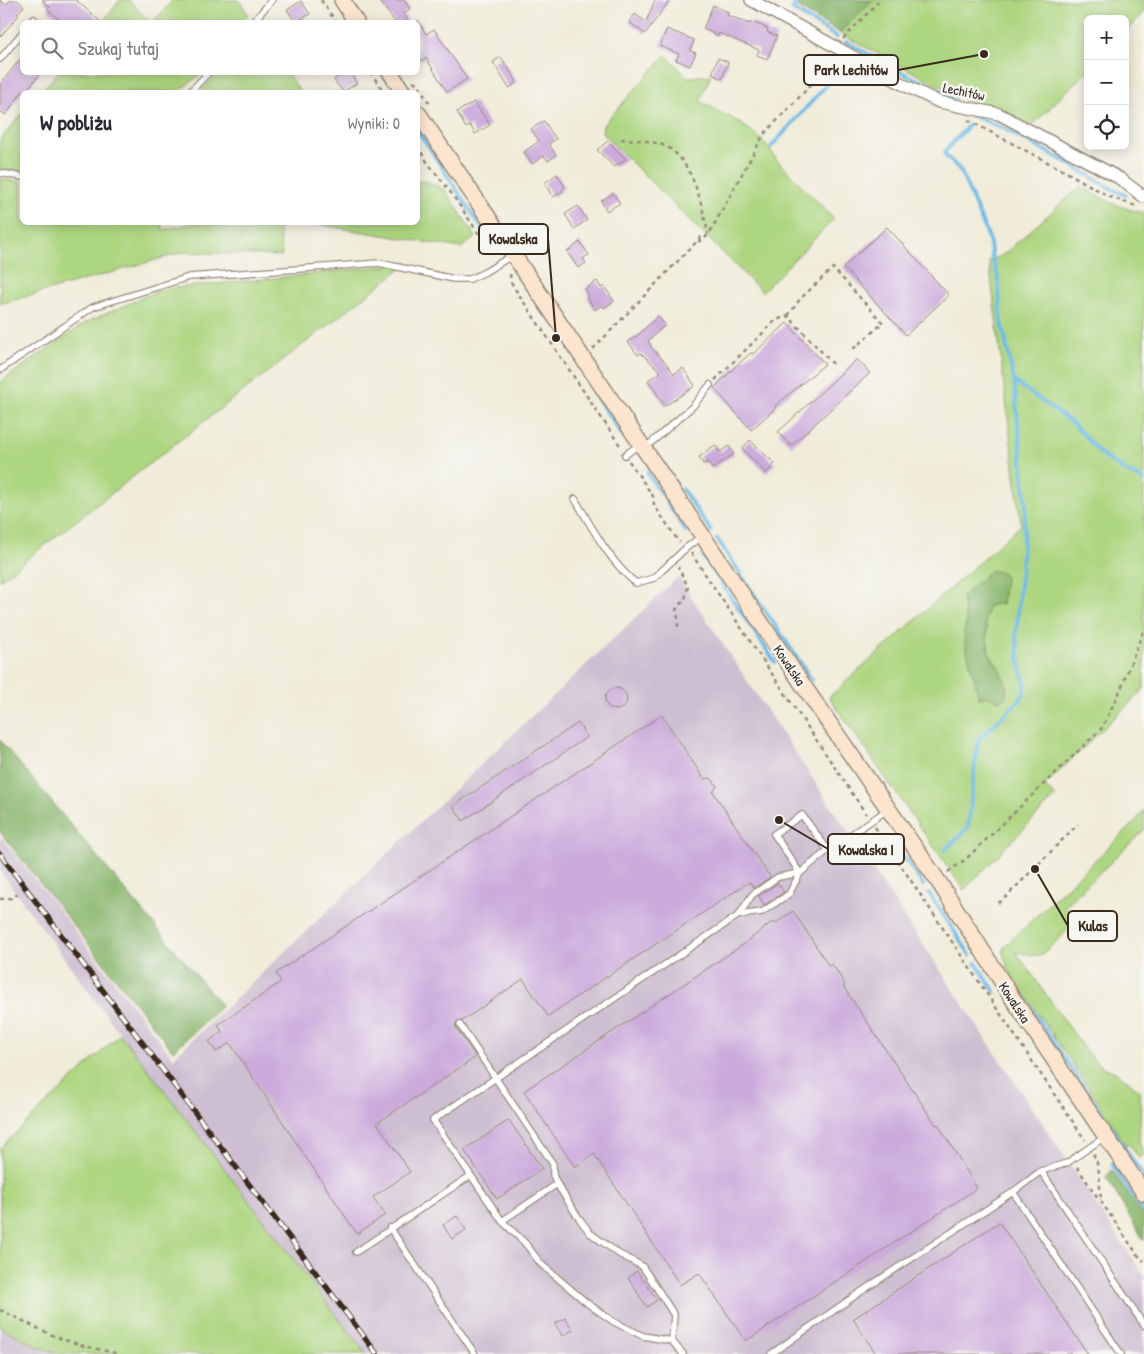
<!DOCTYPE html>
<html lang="pl">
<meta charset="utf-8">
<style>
:root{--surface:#fff;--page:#f2f2f3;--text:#2b2b33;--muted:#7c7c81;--line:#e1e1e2}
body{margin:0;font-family:"Patrick Hand",sans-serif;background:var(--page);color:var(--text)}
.controls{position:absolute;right:15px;top:15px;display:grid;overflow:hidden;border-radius:8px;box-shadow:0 2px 12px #0003}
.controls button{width:45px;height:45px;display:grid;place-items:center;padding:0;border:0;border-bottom:1px solid var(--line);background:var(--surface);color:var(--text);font:25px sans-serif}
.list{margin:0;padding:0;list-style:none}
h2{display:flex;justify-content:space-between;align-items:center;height:65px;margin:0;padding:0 20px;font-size:21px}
h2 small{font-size:16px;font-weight:400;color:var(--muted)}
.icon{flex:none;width:28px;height:28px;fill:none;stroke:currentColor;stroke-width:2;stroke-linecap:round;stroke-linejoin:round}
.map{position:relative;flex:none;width:1144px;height:1354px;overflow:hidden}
.search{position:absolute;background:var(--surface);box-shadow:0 2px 12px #0003;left:20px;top:20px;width:400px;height:55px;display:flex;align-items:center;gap:12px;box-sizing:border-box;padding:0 18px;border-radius:8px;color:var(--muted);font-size:19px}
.panel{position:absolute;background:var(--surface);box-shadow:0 2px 12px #0003;left:20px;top:90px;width:400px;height:135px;border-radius:8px}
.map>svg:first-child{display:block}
.industrial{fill:#cebed1}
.green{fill:#add680;stroke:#74804f;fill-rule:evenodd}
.forest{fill:#8ab76e;stroke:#627046}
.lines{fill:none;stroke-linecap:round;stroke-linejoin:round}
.stream{stroke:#6cb9e6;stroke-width:4}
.building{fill:#ccabdc}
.lane-casing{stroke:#968b7c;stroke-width:8}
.street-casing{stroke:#968b7c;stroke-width:14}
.secondary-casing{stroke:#968b7c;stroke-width:18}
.path{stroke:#968b7c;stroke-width:2.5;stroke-dasharray:4 4;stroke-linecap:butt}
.lane{stroke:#fff;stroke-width:5.5}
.street{stroke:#fff;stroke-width:11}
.secondary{stroke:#fce5cf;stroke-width:15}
.rail-casing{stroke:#3b2a1e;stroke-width:5.5}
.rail{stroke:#f6f6f2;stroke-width:4;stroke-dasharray:11;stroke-linecap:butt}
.labels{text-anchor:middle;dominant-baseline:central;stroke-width:5;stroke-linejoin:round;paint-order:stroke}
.street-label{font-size:14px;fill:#3b2a1e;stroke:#f6f6f2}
.leader{fill:none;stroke:#3b2a1e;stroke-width:2}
.callout-dot{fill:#3b2a1e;stroke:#f6f6f2;stroke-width:2}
.callout{fill:#f6f6f2;stroke:#3b2a1e;stroke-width:2}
.callout-label{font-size:15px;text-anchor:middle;font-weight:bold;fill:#3b2a1e}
</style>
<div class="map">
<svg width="1144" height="1354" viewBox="0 0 1144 1354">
<rect width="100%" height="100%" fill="#f6f6f2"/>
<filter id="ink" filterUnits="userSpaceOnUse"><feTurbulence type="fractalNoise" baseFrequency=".02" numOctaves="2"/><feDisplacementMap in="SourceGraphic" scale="10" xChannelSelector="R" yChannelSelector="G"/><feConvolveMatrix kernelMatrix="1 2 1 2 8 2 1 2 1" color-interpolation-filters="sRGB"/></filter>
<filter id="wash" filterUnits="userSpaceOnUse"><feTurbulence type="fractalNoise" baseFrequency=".0096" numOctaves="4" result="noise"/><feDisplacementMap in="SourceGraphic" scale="20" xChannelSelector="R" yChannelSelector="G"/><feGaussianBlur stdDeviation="1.12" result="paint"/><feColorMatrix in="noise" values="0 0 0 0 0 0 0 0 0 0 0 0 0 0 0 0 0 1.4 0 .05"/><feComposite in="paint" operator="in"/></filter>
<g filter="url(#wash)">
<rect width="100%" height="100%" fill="#f0ecd9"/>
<g class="industrial">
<path d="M678 577 1144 1276V1354H364L120 1034 0 871V836L46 893 173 1058Z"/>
<path d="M0 1324 81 1354H0Z"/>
</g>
<g class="green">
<path d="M120 0H129L150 22H103Z"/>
<path d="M173 0H239L248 14 242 22H153Z"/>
<path d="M803 0H1144V13L1125 32V19H1088V70L1032 126 992 105 974 104 850 39 797 7Z"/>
<path d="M666 55 688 77 711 75 700 101C727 116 761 130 776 159L834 219 762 292 602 133 603 125Z"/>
<path d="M58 72H202V73L178 92H41Z"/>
<path d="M218 73H287L300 92H200Z"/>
<path d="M22 114V172L0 169V140Z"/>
<path d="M0 179 22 182V222L162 223V230L196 223 279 229 282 256 184 252 0 304Z"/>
<path d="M418 181 429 182 445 190 476 237 461 248 310 223 418 222Z"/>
<path d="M1081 186C1103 199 1119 208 1144 213V689L1044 786 1056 796 964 890 829 697 1021 525 989 261 1003 255ZM991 570 1003 592 1002 604 989 605 985 619 989 653 998 666 992 697 987 696 980 698 964 632 966 623 963 596Z"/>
<path d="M408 263 0 580V382L87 322 163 289 305 275Z"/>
<path d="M1144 810V830L1064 907 1076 914C1075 928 1050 946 1040 956L1016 952 1086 1051 1099 1065 1115 1072 1131 1083 1139 1091 1141 1102 1139 1142 1144 1154 1139 1158 1129 1144 1126 1146 1083 1079 1012 976 1004 958 1003 948 1135 822Z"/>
<path d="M120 1034 154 1077 366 1354H59L39 1347 0 1327V1148Z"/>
</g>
<g class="forest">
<path d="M803 0H873L840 33 797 7Z"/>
<path d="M991 570 1003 573 1005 578 1002 604 989 605 985 619 989 653 998 666 1007 686 1006 696 1002 700 997 701C991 695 987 696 979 698L965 643 964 632 966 623 962 596Z"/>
<path d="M0 740 222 1006 173 1051 0 832Z"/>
<path d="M1112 1170 1144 1217V1241L1106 1177Z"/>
</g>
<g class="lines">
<g class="stream">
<path d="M798 0 792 9 837 37"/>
<path d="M846 42 903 73 955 98"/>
<path d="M971 115 1003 128 1066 162 1112 189 1125 195"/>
<path d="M418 131 493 245"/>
<path d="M771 147 849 60"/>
<path d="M1014 381 1072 423 1104 457 1125 471 1144 480"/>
<path d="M594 393 621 434"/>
<path d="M647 472 661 494"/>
<path d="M682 489 711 531"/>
<path d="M667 502 686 531"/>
<path d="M717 539 812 680"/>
<path d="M703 556 775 662"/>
<path d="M892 839 923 885"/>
<path d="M945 850 968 828 977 748 979 739 1022 698 1024 694 1025 685 1019 659 1016 636 1026 504 1014 381 1001 319 998 277 992 258 989 238 960 170 945 155V151L968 126"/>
<path d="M929 893 970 955"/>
<path d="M976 963 995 992"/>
<path d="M1023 997 1102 1114"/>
<path d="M1107 1122 1144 1177"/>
<path d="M1112 1164 1144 1212"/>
</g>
</g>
<g id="blocks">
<g class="building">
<path d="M0 0 6 5 10 0H17L24 6 17 14 19 15 0 37Z"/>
<path d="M42 0H76L101 22H62L47 9 50 7Z"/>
<path d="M387 0H404L410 9 403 14 409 22H395L381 3Z"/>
<path d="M655 0H670L645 34 629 22 635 14 646 22Z"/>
<path d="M301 1 310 14 296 22 287 10Z"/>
<path d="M713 5 728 12 727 15 750 24 751 22 760 25 768 29 767 32 777 36 767 59 757 55 759 50 719 33 718 36 703 29Z"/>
<path d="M418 20 426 34 434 29 467 79 447 92 426 58 422 61 418 54Z"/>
<path d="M667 29 694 40 690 51 696 53 690 66 676 60 679 54 660 46Z"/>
<path d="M22 57V72H41L28 89 22 92 6 115 0 111V84Z"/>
<path d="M501 57 517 82 509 88 493 62Z"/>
<path d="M718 58 728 62 722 79 712 74Z"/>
<path d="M344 72H349L357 83 343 92 334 80Z"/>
<path d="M474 102 490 125 475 134 470 125 466 128 457 112Z"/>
<path d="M544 121 556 139 549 144 556 155 548 161 544 156 532 164 524 152 539 141 531 129Z"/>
<path d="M608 141 626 159 614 167 597 150Z"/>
<path d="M557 174 565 187 562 189 563 191 553 197 544 183Z"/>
<path d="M613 193 620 203 607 211 601 201Z"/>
<path d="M578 206 587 220 574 229 565 214Z"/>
<path d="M887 227 949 295 906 335 843 267Z"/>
<path d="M580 242 589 255 583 258 586 263 578 268 567 252Z"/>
<path d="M597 281 601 288 604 286 614 301 604 308 602 305 595 310 587 297 589 296 585 289Z"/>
<path d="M658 316 665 325 648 341 651 346H650L666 363 674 374 683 368 695 386 665 406 648 380 661 372 641 353 638 355 628 342 639 334Z"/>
<path d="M787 323 825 364 775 406 776 408 751 430 714 388 737 365 751 353 753 354Z"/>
<path d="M857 359 870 373 791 446 778 432Z"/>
<path d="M750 440 775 464 766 473 742 449Z"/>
<path d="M715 445 720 452 729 446 734 454 712 469 708 462 703 464 699 457Z"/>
<circle cx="616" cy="699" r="11"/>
<path d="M662 715 704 779 711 778 717 786 713 792 770 877 754 888 749 882 548 1016 523 979 462 1021H457L455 1025 456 1028 476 1057 377 1123 410 1172 373 1197 385 1215 357 1234 230 1043 216 1052 209 1041 222 1032 218 1025 281 982 276 973Z"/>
<path d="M578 723 587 737 463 821 453 806Z"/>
<path d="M778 883 784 892 764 905 759 896Z"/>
<path d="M793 911 829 966 832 964 845 984 843 986 936 1125 938 1124 977 1188 746 1341 699 1273 680 1285 594 1154 575 1167 524 1091 744 944 772 922 774 924Z"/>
<path d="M509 1120 542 1169 497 1199 464 1150Z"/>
<path d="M457 1216 466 1230 452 1239 443 1225Z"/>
<path d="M999 1222 1088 1354H876L853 1319Z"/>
<path d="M637 1271 657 1300 647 1307 628 1278Z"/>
<path d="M565 1318 573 1330 563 1336 555 1324Z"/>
</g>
</g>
</g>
<g filter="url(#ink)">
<use href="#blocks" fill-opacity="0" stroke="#968b7c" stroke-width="1"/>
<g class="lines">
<defs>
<g id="lane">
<path d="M31 22 34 19"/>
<path d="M253 22 272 0"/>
<path d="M0 59 22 33"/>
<path d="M190 92 209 72"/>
<path d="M0 173 22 177"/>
<path d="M0 370 93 307 189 277 379 263 454 279H470L485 272 513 255"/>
<path d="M644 449 693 406 710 385"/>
<path d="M625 455 639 445"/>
<path d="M575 499C591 526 611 564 636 583L654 578 686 548 702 536"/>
<path d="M800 873 774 834 802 815 828 850"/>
<path d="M739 915 762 912 789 894 800 873 828 850 887 810"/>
<path d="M460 1025 553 1164V1175L557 1184 576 1214 590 1233 619 1254 642 1266 660 1293 674 1315 672 1341 683 1354"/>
<path d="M1041 1171 1144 1325"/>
<path d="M1013 1192 1121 1354"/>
<path d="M502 1221 557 1184"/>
<path d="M390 1228 475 1354"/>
<path d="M356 1252 470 1176"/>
<path d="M672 1341 643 1336 614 1322 587 1303 541 1264 525 1243 502 1221 433 1120 739 915 752 895 778 877 800 873"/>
<path d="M771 1354 862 1291 1013 1192 1041 1171 1067 1163 1106 1136"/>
</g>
<path id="street" d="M751 0 906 86 939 102 999 114 1119 178 1144 197"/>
<g id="secondary">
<path d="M342 0 356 22"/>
<path d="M390 72 403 92"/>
<path d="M418 113 805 688 940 884 1013 999 1144 1193"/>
</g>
</defs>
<use href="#lane" class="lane-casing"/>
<use href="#street" class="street-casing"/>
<use href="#secondary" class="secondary-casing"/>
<g class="path">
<path d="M321 0 336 22"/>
<path d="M843 39 880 0"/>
<path d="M370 72 384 92"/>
<path d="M413 81 417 83 431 106"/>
<path d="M968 120 1068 173 1110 197 1136 206"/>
<path d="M621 139C636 140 653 140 667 147 693 161 703 208 708 234"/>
<path d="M418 145C425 163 440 177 451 193 466 214 479 236 496 256"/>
<path d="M698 242 705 238 710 232 764 134 810 86 829 57"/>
<path d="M510 274 511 282 517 292 621 447"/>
<path d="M788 316 800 299 833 268 883 323 853 349"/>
<path d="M593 349 703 235"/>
<path d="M715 380 776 320 788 316 835 366"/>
<path d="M629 461 653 496 654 505 677 539 680 542"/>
<path d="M691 553 866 814"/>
<path d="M678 627V618L676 610 685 599 688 587 678 567"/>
<path d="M875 827 1085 1140"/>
<path d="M948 872 966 859 1102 728 1120 691 1144 629"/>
<path d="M0 899 12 898 18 894"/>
<path d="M998 903 1004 899 1078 824"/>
<path d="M1093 1154C1102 1167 1098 1188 1102 1203L1137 1254 1144 1261"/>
<path d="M1077 1167 1098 1198 1101 1199"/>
<path d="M0 1310 56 1337 84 1346 119 1354"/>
</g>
<use href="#lane" class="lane"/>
<use href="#street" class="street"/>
<use href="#secondary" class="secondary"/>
<defs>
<path id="rail" d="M0 854 377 1354"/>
</defs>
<use href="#rail" class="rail-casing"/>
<use href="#rail" class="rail"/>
</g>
</g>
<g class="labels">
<g class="street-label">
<text transform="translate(964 91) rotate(12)">Lechitów</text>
<text transform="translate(790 665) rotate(56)">Kowalska</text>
<text transform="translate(1015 1002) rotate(57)">Kowalska</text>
</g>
</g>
<path class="leader" d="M984 54L898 70M556 338L548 239M779 820L828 849M1035 869L1068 926"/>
<g class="callout-dot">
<circle cx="984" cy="54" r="5"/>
<circle cx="556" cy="338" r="5"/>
<circle cx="779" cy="820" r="5"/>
<circle cx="1035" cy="869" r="5"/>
</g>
<g class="callout">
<rect x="804" y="55" width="94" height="30" rx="5"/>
<rect x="479" y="224" width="69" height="30" rx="5"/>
<rect x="828" y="834" width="76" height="30" rx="5"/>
<rect x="1068" y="911" width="49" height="30" rx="5"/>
</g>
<g class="callout-label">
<text x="851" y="75">Park Lechitów</text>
<text x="513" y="244">Kowalska</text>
<text x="866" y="855">Kowalska I</text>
<text x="1093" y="931">Kulas</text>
</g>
</svg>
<div class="controls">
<button>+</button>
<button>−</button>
<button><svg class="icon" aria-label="locate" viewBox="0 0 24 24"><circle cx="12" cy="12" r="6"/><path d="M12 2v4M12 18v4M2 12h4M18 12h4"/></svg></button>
</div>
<div class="search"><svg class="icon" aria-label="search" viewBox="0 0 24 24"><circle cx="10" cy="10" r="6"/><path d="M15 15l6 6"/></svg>Szukaj tutaj</div>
<section class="panel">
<h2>W pobliżu<small>Wyniki: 0</small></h2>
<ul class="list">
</ul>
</section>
</div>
